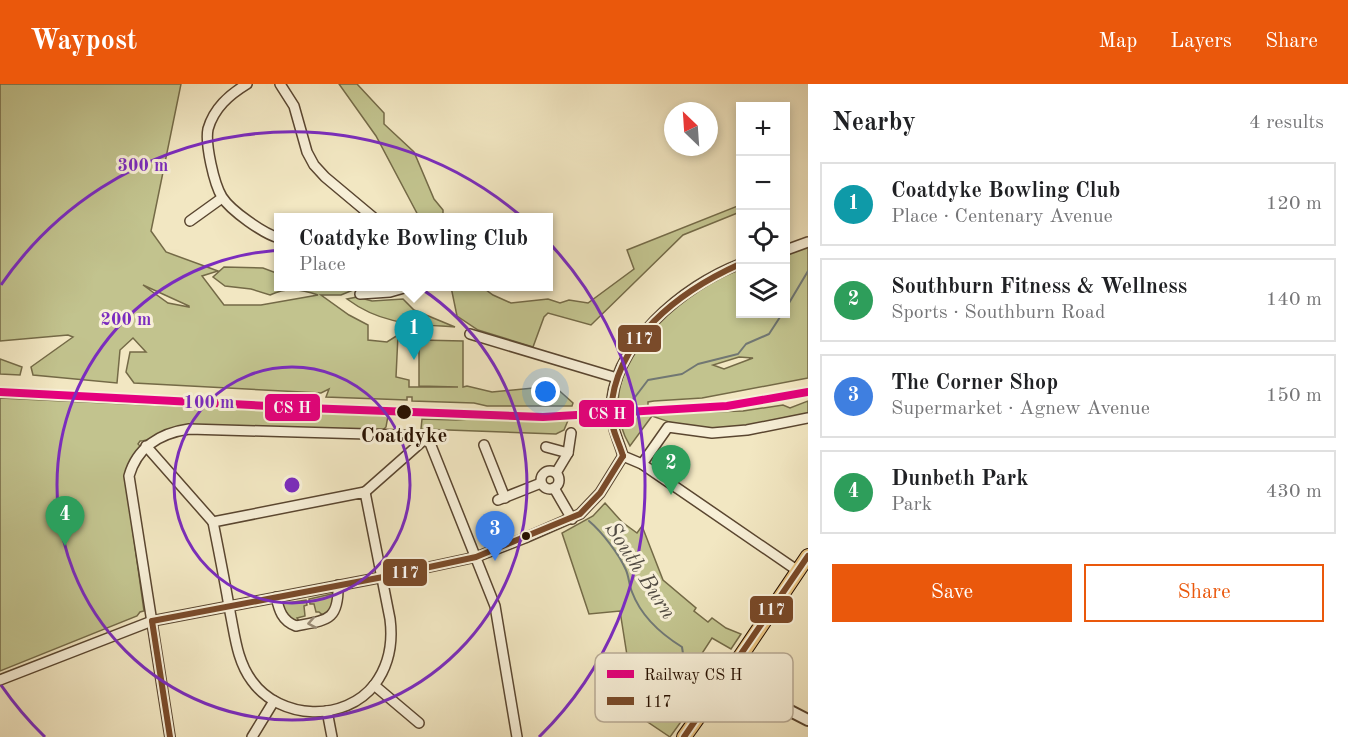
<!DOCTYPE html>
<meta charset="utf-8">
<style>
:root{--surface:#fff;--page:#f6f6f6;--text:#202124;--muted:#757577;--line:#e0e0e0;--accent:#ea580c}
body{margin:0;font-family:"Old Standard TT",serif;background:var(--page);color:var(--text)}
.controls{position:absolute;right:18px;top:18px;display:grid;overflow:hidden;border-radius:0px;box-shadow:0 3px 9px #0003}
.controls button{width:54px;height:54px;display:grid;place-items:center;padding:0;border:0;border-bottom:2px solid var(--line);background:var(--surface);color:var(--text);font:30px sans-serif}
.compass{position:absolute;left:664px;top:18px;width:54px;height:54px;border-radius:50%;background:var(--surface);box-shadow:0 3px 9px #0003;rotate:335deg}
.you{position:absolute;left:546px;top:308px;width:21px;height:21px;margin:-15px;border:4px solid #fff;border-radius:50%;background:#1a73e8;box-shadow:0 0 0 9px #1a73e833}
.badge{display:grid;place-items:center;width:39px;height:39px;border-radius:50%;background:var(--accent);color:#fff;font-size:20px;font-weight:700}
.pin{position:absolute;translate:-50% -50px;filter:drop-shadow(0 2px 3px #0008)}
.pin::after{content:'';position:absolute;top:32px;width:21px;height:18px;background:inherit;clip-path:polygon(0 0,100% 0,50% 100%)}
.popup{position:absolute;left:274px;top:129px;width:279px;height:78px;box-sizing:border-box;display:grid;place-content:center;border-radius:0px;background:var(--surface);filter:drop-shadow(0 2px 4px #0005);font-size:20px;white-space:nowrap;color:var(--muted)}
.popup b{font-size:22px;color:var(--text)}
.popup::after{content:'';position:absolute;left:50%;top:100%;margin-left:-12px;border:12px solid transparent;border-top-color:var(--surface)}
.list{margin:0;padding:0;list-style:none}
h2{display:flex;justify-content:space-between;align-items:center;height:78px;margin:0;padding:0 24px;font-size:26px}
h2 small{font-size:20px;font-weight:400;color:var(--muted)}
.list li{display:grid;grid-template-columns:39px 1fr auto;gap:18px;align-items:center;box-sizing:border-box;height:84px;margin:0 12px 12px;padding:0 12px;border:2px solid var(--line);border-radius:0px}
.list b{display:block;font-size:22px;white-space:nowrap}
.list p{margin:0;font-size:20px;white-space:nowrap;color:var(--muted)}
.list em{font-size:20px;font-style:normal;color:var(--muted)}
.actions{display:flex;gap:12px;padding:18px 24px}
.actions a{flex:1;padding:14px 0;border:2px solid var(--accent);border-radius:0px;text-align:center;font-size:21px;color:var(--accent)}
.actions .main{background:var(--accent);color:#fff}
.icon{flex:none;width:33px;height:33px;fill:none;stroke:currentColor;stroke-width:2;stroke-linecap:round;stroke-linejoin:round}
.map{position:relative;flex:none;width:808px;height:653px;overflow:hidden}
header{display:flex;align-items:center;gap:36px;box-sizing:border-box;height:84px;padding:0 30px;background:var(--accent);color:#fff}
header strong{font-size:28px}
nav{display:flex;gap:33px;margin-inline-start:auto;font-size:21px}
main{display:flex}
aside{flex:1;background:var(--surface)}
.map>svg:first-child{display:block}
.green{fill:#c2c38e;stroke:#746a47;stroke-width:1.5;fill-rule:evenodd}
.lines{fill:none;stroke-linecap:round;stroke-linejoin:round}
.stream{stroke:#717773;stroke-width:2}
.minor-casing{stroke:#5a4630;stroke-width:12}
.tertiary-casing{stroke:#5a4630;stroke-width:14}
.primary-casing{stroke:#271000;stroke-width:16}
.minor{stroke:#f7efd7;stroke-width:9}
.tertiary{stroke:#f7efd7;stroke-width:10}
.primary{stroke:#e9c481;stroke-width:14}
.bus-1-casing{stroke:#f7efd7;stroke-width:10}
.bus-1{stroke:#7a4b2a;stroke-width:6}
.rail-1-casing{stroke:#f7efd7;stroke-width:12}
.rail-1{stroke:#e5007d;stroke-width:8}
.oneway{stroke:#998b76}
.ring{fill:none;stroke:#7b2cbf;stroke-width:3}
.stop-dot{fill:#271000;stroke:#f7efd7;stroke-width:2}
.labels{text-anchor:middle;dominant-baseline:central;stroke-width:6;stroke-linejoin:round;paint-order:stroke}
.stop-label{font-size:21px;font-weight:bold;fill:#271000;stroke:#f7efd7}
.water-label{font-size:22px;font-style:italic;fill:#524c43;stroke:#f7efd7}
.key{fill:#f7efd7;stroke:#b9ac96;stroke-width:1.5}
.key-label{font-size:16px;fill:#271000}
.centre{fill:#7b2cbf;stroke:#f7efd7;stroke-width:3}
.ring-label{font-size:18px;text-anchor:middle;font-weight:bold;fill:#7b2cbf;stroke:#f7efd7;stroke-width:6;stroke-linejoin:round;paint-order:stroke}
.line-badge{stroke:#f7efd7;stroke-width:2}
.badge-label{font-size:16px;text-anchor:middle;font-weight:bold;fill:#fff}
</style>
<header>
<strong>Waypost</strong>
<nav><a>Map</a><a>Layers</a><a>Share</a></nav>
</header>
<main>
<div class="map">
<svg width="808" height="653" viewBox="0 0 808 653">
<rect width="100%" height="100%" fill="#f2e7c2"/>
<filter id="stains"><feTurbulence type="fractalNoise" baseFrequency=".00333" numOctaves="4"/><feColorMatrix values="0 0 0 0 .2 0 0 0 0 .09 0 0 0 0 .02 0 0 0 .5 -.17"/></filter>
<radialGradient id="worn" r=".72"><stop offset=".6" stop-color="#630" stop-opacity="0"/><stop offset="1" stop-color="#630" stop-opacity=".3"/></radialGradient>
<g class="green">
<path d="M0 0H181L151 147 166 168 218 187 202 192 224 221H261L318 211C300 205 287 203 270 211L251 205 225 202 213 193 224 183 263 184 279 190V202C306 202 331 205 358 204L341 211H321L349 231 368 241V256L387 258 398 251 396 293 409 296V303H458L419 302V256L463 257V303L467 302 492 308 554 302 573 319 572 322H487L474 319 412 317V313H407V316L326 313 329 305 321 309 134 299 126 288 130 268H146L133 254 120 266 117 299 33 291 31 283 73 253 68 251 0 257ZM143 201 189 222V223L168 219Z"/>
<path d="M339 0H357L384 29V40L414 68 434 115 443 126V133H419L376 52Z"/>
<path d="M740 121V128L683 151 591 241 548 229 544 233 533 263 478 246 457 232 451 203H482L493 211 511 219 548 215 560 219 569 216 588 219 634 185 627 166Z"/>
<path d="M808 162V294L702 314 654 317 648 318V330L743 327 783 321 790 324 808 317V330C770 337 727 351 688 343 676 341 664 336 652 332L630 362C592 298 654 231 707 199 717 193 729 189 740 184V230H786V170ZM739 273 753 274 724 285 713 281Z"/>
<path d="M357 213 372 217 403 215 414 226 455 243C414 240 382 241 347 215Z"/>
<path d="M0 275 22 283 20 291 0 290Z"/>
<path d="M0 314 388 332 386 343 382 347 186 341C175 344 147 358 140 357L138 360 141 363 130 377 125 391 144 527 140 528 137 532 0 587Z"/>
<path d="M484 334H569L564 346 556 350 421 345 422 335 456 336Z"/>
<path d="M605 419 622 438 637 449 642 442 663 496 696 524 694 527 708 538 712 534 726 544 741 550 731 565 712 554 699 574 708 580 701 590 711 596 670 653 621 620 632 603 620 527 589 530 562 449 593 432Z"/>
<path d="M336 509V517L326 534 319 528H316L314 520H310L309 515Z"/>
<path d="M306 516 307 521 304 522 305 532 297 534 300 539 292 538 280 520Z"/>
</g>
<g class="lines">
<g class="stream">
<path d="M786 224 808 187"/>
<path d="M632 317 648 296 682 290 698 280 738 270 746 260 769 250 782 230"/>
<path d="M589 437C602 448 619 470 626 486 629 493 629 501 632 508 641 532 661 550 682 563L687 596 692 615"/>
</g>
<defs>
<g id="minor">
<path d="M247 0C229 11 214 24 208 45 205 60 214 100 222 113 231 127 264 150 279 154"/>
<path d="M280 0 294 22 307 68 314 81 325 93 374 134"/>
<path d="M190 137 222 114"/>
<path d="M786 166 808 158"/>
<path d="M360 210 390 208 404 204V202"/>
<path d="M470 250 617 294"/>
<path d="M484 361 505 414"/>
<path d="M146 362 213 438"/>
<path d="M546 363 568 369"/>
<path d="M623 372C619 357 611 343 611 328 611 261 684 201 740 180"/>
<path d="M623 372 642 380 798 487"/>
<path d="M642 380 668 343 712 349 747 346 808 334"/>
<circle cx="550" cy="396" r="9"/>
<path d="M556 389 568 369 571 349"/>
<path d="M554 404 572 435"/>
<path d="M365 408 390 535C393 558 389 581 375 600 345 639 280 636 252 597 237 577 235 552 230 528 225 498 219 468 213 438Z"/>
<path d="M365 408 425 355"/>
<path d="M498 416 541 399"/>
<path d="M276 513C279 526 282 537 296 542 327 536 339 537 338 501"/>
<path d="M0 596 152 537 383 493 476 473 525 454 580 430 600 409 623 372"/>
<path d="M374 601 419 639"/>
<path d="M327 627 332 653"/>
<path d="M170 653 129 392C137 363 161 349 189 345L402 351 417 352 430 359 495 522 517 653"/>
<path d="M252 653 274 617"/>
</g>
<path id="tertiary" d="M726 594 808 636"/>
<path id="primary" d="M684 653 726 594 808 472"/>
</defs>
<use href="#minor" class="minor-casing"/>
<use href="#tertiary" class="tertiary-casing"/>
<use href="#primary" class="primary-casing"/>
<use href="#minor" class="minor"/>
<use href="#tertiary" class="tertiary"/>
<use href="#primary" class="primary"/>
<defs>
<g id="bus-1">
<path d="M623 372C619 358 610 343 611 328 614 256 680 207 740 180"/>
<path d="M152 537 383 493 476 473 580 430 600 409 623 372"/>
<path d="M152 537 170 653"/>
<path d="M684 653 808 472"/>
</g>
</defs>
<use href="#bus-1" class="bus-1-casing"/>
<use href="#bus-1" class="bus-1"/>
<defs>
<path id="rail-1" d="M0 308 307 324 543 333 727 322 808 308"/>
</defs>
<use href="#rail-1" class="rail-1-casing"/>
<use href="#rail-1" class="rail-1"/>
</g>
<defs><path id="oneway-chevron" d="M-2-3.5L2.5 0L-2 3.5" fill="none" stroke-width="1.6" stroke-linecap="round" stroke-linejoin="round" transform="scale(1.5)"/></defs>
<use class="oneway" href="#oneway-chevron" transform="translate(312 539) rotate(170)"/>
<g class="ring">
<circle cx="292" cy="401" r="118"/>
<circle cx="292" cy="401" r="235"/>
<path d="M45 653A353 353 0 0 1 1 601M1 201A353 353 0 1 1 539 653"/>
</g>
<g class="stop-dot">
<circle cx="404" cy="328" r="8"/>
<circle cx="526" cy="452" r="5"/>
</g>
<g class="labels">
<g class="stop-label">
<text x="404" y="352">Coatdyke</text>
</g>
<g class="water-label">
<text transform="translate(640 487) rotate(57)">South Burn</text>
</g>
</g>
<rect x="595" y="569" width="198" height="69" rx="9" class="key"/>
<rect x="607" y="586" width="27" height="8" fill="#e5007d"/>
<rect x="607" y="613" width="27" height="8" fill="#7a4b2a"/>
<g class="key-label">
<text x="644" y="596">Railway CS H</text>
<text x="644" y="623">117</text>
</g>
<circle cx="292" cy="401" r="9" class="centre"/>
<g class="ring-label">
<text x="143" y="87">300 m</text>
<text x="126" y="241">200 m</text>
<text x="209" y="324">100 m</text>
</g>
<g class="line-badge">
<rect x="617" y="240" width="45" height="29" rx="6" fill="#7a4b2a"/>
<rect x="264" y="309" width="57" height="29" rx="6" fill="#e5007d"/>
<rect x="578" y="315" width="57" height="29" rx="6" fill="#e5007d"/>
<rect x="382" y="474" width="46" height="29" rx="6" fill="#7a4b2a"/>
<rect x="749" y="511" width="45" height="29" rx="6" fill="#7a4b2a"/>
</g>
<g class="badge-label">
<text x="639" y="260">117</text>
<text x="292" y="329">CS H</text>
<text x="607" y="335">CS H</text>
<text x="405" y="494">117</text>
<text x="771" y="531">117</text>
</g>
<rect width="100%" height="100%" filter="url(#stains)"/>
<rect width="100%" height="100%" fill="url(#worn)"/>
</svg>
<div class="controls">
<button>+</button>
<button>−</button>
<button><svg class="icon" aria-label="locate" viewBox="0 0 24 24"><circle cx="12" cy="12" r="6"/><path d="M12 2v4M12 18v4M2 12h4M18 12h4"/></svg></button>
<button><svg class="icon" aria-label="layers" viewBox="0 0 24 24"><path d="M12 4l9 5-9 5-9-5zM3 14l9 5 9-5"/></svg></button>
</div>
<svg class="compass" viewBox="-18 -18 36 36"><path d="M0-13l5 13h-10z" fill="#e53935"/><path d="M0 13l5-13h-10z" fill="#757577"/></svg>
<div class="you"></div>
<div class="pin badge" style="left:414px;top:276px;background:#0f9aa8">1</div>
<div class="popup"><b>Coatdyke Bowling Club</b>Place</div>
<div class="pin badge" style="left:671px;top:411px;background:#2e9e5b">2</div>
<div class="pin badge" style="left:495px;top:477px;background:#3f7fe0">3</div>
<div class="pin badge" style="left:65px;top:462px;background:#2e9e5b">4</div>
</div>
<aside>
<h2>Nearby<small>4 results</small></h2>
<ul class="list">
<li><span class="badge" style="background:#0f9aa8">1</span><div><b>Coatdyke Bowling Club</b><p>Place · Centenary Avenue</p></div><em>120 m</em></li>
<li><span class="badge" style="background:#2e9e5b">2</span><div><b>Southburn Fitness &amp; Wellness</b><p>Sports · Southburn Road</p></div><em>140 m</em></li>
<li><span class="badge" style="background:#3f7fe0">3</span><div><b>The Corner Shop</b><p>Supermarket · Agnew Avenue</p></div><em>150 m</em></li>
<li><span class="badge" style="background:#2e9e5b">4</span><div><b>Dunbeth Park</b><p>Park</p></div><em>430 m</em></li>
</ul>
<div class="actions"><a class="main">Save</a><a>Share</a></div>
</aside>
</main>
